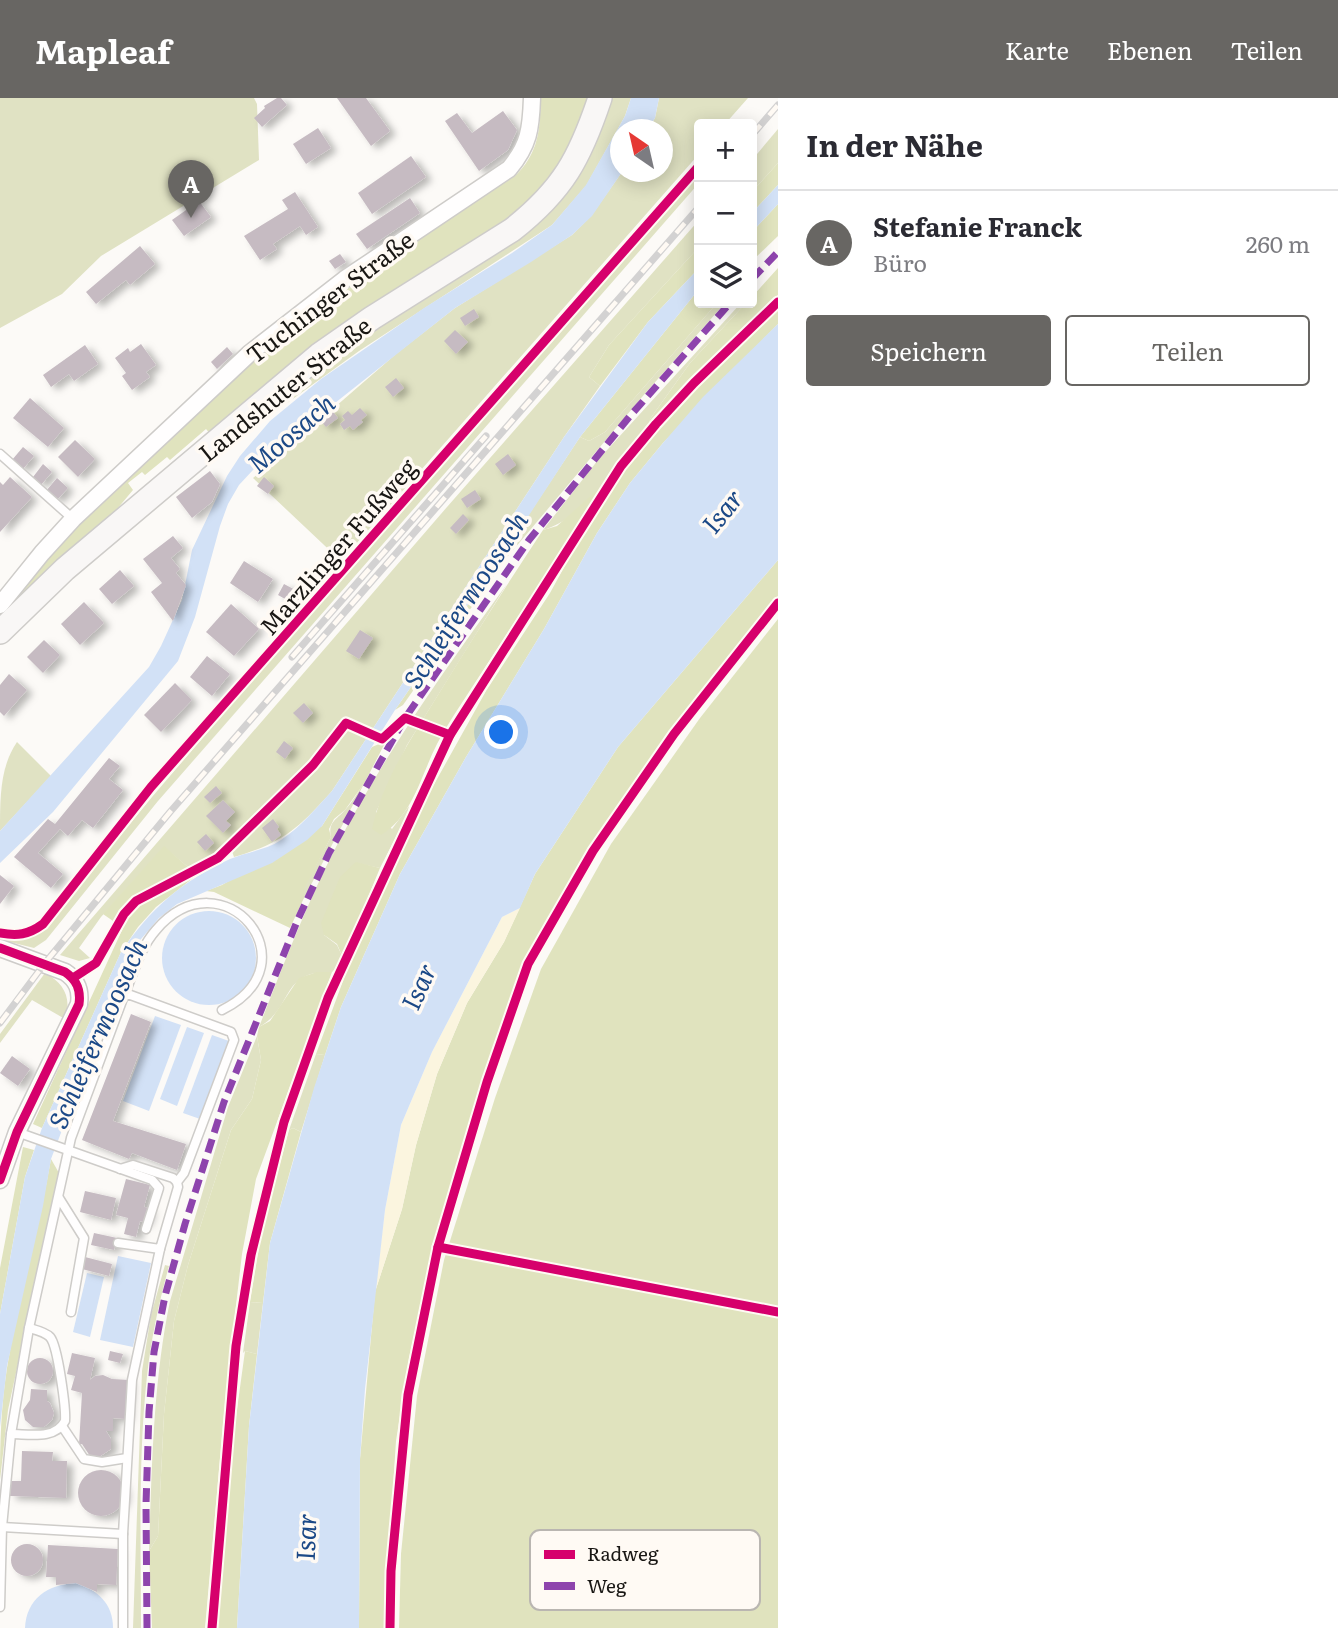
<!DOCTYPE html>
<html lang="de">
<meta charset="utf-8">
<style>
:root{--surface:#fff;--page:#f2f2f3;--text:#2b2b33;--muted:#7c7c81;--line:#e1e1e2;--accent:#686663}
body{margin:0;font-family:Literata,serif;background:var(--page);color:var(--text)}
.controls{position:absolute;right:21px;top:21px;display:grid;overflow:hidden;border-radius:7px;box-shadow:0 4px 18px #0003}
.controls button{width:63px;height:63px;display:grid;place-items:center;padding:0;border:0;border-bottom:2px solid var(--line);background:var(--surface);color:var(--text);font:35px sans-serif}
.compass{position:absolute;left:610px;top:21px;width:63px;height:63px;border-radius:50%;background:var(--surface);box-shadow:0 4px 18px #0003;rotate:326deg}
.you{position:absolute;left:502px;top:635px;width:24px;height:24px;margin:-18px;border:5px solid #fff;border-radius:50%;background:#1a73e8;box-shadow:0 0 0 10px #1a73e833}
.badge{display:grid;place-items:center;width:46px;height:46px;border-radius:50%;background:var(--accent);color:#fff;font-size:23px;font-weight:700}
.pin{position:absolute;translate:-50% -58px;filter:drop-shadow(0 2px 4px #0008)}
.pin::after{content:'';position:absolute;top:37px;width:24px;height:21px;background:inherit;clip-path:polygon(0 0,100% 0,50% 100%)}
.list{margin:0;padding:0;list-style:none}
h2{display:flex;justify-content:space-between;align-items:center;height:91px;margin:0;padding:0 28px;font-size:30px}
h2 small{font-size:23px;font-weight:400;color:var(--muted)}
.list li{display:grid;grid-template-columns:46px 1fr auto;gap:21px;align-items:center;box-sizing:border-box;height:105px;padding:0 28px;border-top:2px solid var(--line)}
.list b{display:block;font-size:26px;white-space:nowrap}
.list p{margin:0;font-size:23px;white-space:nowrap;color:var(--muted)}
.list em{font-size:23px;font-style:normal;color:var(--muted)}
.actions{display:flex;gap:14px;padding:21px 28px}
.actions a{flex:1;padding:16px 0;border:2px solid var(--accent);border-radius:7px;text-align:center;font-size:24px;color:var(--accent)}
.actions .main{background:var(--accent);color:#fff}
.icon{flex:none;width:38px;height:38px;fill:none;stroke:currentColor;stroke-width:2;stroke-linecap:round;stroke-linejoin:round}
.map{position:relative;flex:none;width:778px;height:1530px;overflow:hidden}
header{display:flex;align-items:center;gap:42px;box-sizing:border-box;height:98px;padding:0 35px;background:var(--accent);color:#fff}
header strong{font-size:33px}
nav{display:flex;gap:38px;margin-inline-start:auto;font-size:24px}
main{display:flex}
aside{flex:1;background:var(--surface)}
.map>svg:first-child{display:block}
.green{fill:#e0e2c3}
.forest{fill:#e0e3be}
.sand{fill:#fbf5df}
.water{fill:#d2e1f6}
.building{fill:#c6bbc2;filter:url(#shadow)}
.lines{fill:none;stroke-linecap:round;stroke-linejoin:round}
.service-casing{stroke:#ceccc9;stroke-width:11}
.minor-casing{stroke:#ceccc9;stroke-width:19}
.secondary-casing{stroke:#ceccc9;stroke-width:26}
.service{stroke:#fffefe;stroke-width:8}
.minor{stroke:#fffefe;stroke-width:16}
.secondary{stroke:#f9f7f6;stroke-width:23}
.rail-casing{stroke:#d3d2d2;stroke-width:7}
.rail{stroke:#fffaf4;stroke-width:4.5;stroke-dasharray:13;stroke-linecap:butt}
.quiet{stroke:#8e44ad;stroke-width:7;stroke-dasharray:14 7;stroke-linecap:butt}
.cycleway-casing{stroke:#fffaf4;stroke-width:13}
.cycleway{stroke:#d6006c;stroke-width:9}
.labels{text-anchor:middle;dominant-baseline:central;stroke-width:7;stroke-linejoin:round;paint-order:stroke}
.street-label{font-size:24px;fill:#191714;stroke:#fffaf4}
.water-label{font-size:26px;font-style:italic;fill:#1c4987;stroke:#fffaf4}
.key{fill:#fffaf4;stroke:#bab6b1;stroke-width:2}
.key-label{font-size:19px;fill:#191714}
</style>
<header>
<strong>Mapleaf</strong>
<nav><a>Karte</a><a>Ebenen</a><a>Teilen</a></nav>
</header>
<main>
<div class="map">
<svg width="778" height="1530" viewBox="0 0 778 1530">
<defs>
<filter id="shadow"><feDropShadow dx="6" dy="3.5" stdDeviation="3.5" flood-color="#0004"/></filter>
</defs>
<rect width="100%" height="100%" fill="#fcfaf7"/>
<g class="green">
<path d="M0 0H254L257 6 259 62 101 158 62 196 0 230Z"/>
<path d="M611 0H631L625 18 586 88 552 127 359 253 236 342V339L327 265 385 225 523 137C568 100 595 56 611 0Z"/>
<path d="M659 0H748L725 26H699V56L341 463 253 380 396 256 455 210 572 137 591 118 622 74H662V32L648 31 655 20Z"/>
<path d="M778 31V65L752 94V62Z"/>
<path d="M699 75V85L158 703 46 842 34 850 2 842 30 840 52 821 152 699 235 602Z"/>
<path d="M699 122V149L609 247 589 279 600 288 564 339 332 693C299 730 283 745 234 759L229 745 216 757 188 769 164 749 101 819 79 850 90 860 79 863 60 857 447 409Z"/>
<path d="M717 205H725L642 299 504 463H498L580 339 589 343 605 334Z"/>
<path d="M741 205H746L690 265 650 321 649 329C623 362 584 421 543 432L598 362Z"/>
<path d="M507 486 407 647 376 714 392 731 409 708 407 717 380 770 356 765 324 837 337 847 343 860 339 868 332 874C280 872 294 910 259 929 283 868 306 807 336 749 385 656 445 571 507 486Z"/>
<path d="M17 644 51 678 0 733C0 699 0 669 17 644Z"/>
<path d="M365 684 303 802V791L331 739C328 724 336 722 345 712 353 704 358 693 365 684Z"/>
<path d="M45 875C64 885 72 900 65 921L32 902 0 945V936Z"/>
<path d="M257 938 261 962 252 1001 231 1032 188 1167 174 1223 164 1316 158 1438 149 1453C152 1369 153 1285 170 1203L228 1009Z"/>
<path d="M316 956 325 957 301 1034 293 1030 289 1032Z"/>
<path d="M165 1167 169 1168C159 1204 151 1241 147 1278 138 1360 141 1447 141 1530H133L142 1273 151 1217Z"/>
<path d="M250 1204 263 1205 257 1256 245 1253 243 1255Z"/>
</g>
<g class="forest">
<path d="M540 0H592L583 26 540 98 211 337 206 331 170 362 167 359 145 377 142 374 128 385 133 392 107 423 18 502 14 498 77 427 256 259 365 175 515 78C538 56 541 31 540 0Z"/>
<path d="M778 65V87L752 115V94Z"/>
<path d="M778 106V138L752 163V134Z"/>
<path d="M699 149V170L648 224 600 288 589 279 609 247Z"/>
<path d="M778 170V197L685 288 649 329 650 321 690 265 746 205H752V199Z"/>
<path d="M699 191V205H717L605 334 589 343 580 339Z"/>
<path d="M778 210V226L663 345 630 385 597 435 544 531 466 659 400 776 341 909 325 957 316 956 353 856 380 793 422 708 486 593 550 495 586 429 621 376 657 332 696 289Z"/>
<path d="M605 385 454 617C448 627 442 636 437 646 421 677 413 718 381 737L372 731C383 681 414 636 441 592 474 538 508 485 543 432L557 428Z"/>
<path d="M778 462V498L682 618 594 743 536 842 513 892 484 975 453 1078 431 1159 409 1260 396 1343 384 1530H359L360 1361 375 1194 402 1111 416 1047 437 976 467 905 504 844 535 776 618 649Z"/>
<path d="M498 463H504L403 607 395 612Z"/>
<path d="M778 521V1530H399L401 1456 417 1298 444 1162 495 1000 541 871 611 746 700 620Z"/>
<path d="M386 643 365 684 345 712 334 721 329 731 331 739 304 791 303 802 290 830 214 794 206 793 222 787 322 728 372 649Z"/>
<path d="M164 748 197 777 156 809 138 829 121 854 42 1030 33 1026 123 830 103 816Z"/>
<path d="M356 764 380 770 343 860 337 846 324 837 321 825 340 779Z"/>
<path d="M317 874H332L256 1081 242 1156 226 1293 205 1530H152L149 1453 158 1438 164 1316 174 1223 188 1167 231 1032 252 1001 261 962 257 938 259 929 270 923 299 880Z"/>
<path d="M293 1030 301 1034 270 1145 263 1205 250 1204 261 1137 289 1032Z"/>
<path d="M23 1049 34 1052 25 1079 0 1216V1170Z"/>
<path d="M51 1061 59 1075 8 1312 0 1382C0 1345 1 1308 7 1270 18 1200 39 1131 51 1061Z"/>
<path d="M245 1253 257 1256 249 1328 237 1530H216L235 1326Z"/>
</g>
<path class="sand" d="M520 810 504 844 467 905 437 976 416 1047 402 1111 375 1194 385 1112 401 1027 432 954 502 819Z"/>
<g class="water">
<path d="M631 0H659L655 20 648 31 620 32 622 74 592 118 572 137 531 164 455 210 292 339 253 372 239 387 228 406 220 428 195 519 178 563 53 714 0 765V733L149 569 161 548 182 502 192 452 227 378 240 358 270 323 321 281 424 210 512 155 552 127 586 87 625 18Z"/>
<path d="M778 87V106L752 134V115Z"/>
<path d="M699 170V191L580 339 522 428 395 612 322 728 307 742 272 765 177 806 159 820 136 847 98 938 51 1061 43 1108 7 1268 0 1329V1216L25 1079 42 1030 121 854C151 810 182 783 230 761 247 754 266 752 281 742 301 729 316 710 332 693L564 339 648 224Z"/>
<path d="M778 226V462L618 649 535 776 520 810 502 819 432 954 401 1027 385 1112 365 1291 360 1361 359 1530H237L249 1328 270 1145 314 990 341 909 400 776 466 659 544 531 597 435 630 385 663 345 703 299Z"/>
<circle cx="209" cy="860" r="47"/>
<path d="M155 918 181 927 149 1013 123 1003Z"/>
<path d="M187 929 204 935 177 1008 160 1001Z"/>
<path d="M212 937 229 943 200 1021 183 1015Z"/>
<path d="M118 1158 151 1165 133 1249 100 1242Z"/>
<path d="M87 1175 104 1179 90 1239 73 1234Z"/>
<path d="M76 1485C98 1492 113 1506 113 1530H25C26 1501 48 1486 76 1485Z"/>
</g>
<g class="building">
<path d="M277 0H281L287 7 262 29 254 20 265 10 264 8Z"/>
<path d="M337 0H366L390 33 371 48Z"/>
<path d="M503 13 517 32 508 52 479 73 445 23 457 15 472 35Z"/>
<path d="M318 30 331 50 306 66 293 46Z"/>
<path d="M411 58 426 79 372 116 358 95Z"/>
<path d="M295 94 318 129 306 137 300 128 273 146 277 151 260 162 244 138 288 111 282 102Z"/>
<path d="M410 100 420 115 367 151 356 136Z"/>
<path d="M199 103 211 119 184 138 172 122Z"/>
<path d="M140 148 155 166 130 187 126 182 96 206 86 194Z"/>
<path d="M340 156 346 164 335 171 329 163Z"/>
<path d="M474 211 479 219 465 228 460 220Z"/>
<path d="M455 232 468 244 456 256 444 243Z"/>
<path d="M141 246 156 267 146 274 150 279 132 292 122 278 126 275 115 260 128 250 130 254Z"/>
<path d="M85 247 98 266 74 283 69 276 51 289 43 277Z"/>
<path d="M227 249 233 256 217 271 211 264Z"/>
<path d="M396 280 404 290 393 299 385 289Z"/>
<path d="M30 300 64 330 48 349 13 320Z"/>
<path d="M360 310 367 317 361 322 363 324 353 332 350 328 344 332 340 326 345 322 342 318 348 313 352 317Z"/>
<path d="M331 311 338 320 326 329 319 321Z"/>
<path d="M75 342 95 361 78 379 58 359Z"/>
<path d="M23 349 34 358 23 371 12 362Z"/>
<path d="M508 356 516 367 503 377 495 366Z"/>
<path d="M43 366 52 374 41 387 33 379Z"/>
<path d="M210 373 220 386 212 404 192 420 176 399Z"/>
<path d="M10 379 32 399 0 434V384L3 387Z"/>
<path d="M264 379 274 388 268 396 257 388Z"/>
<path d="M57 380 68 390 57 402 46 393Z"/>
<path d="M475 392 481 401 467 410 461 401Z"/>
<path d="M463 416 469 422 456 436 450 430Z"/>
<path d="M173 438 183 450 171 460 180 471 176 475 186 487 173 523 151 494 162 485 143 461Z"/>
<path d="M244 463 273 481 258 504 230 485Z"/>
<path d="M120 472 134 488 112 506 99 491Z"/>
<path d="M284 486 301 495 294 506 278 497Z"/>
<path d="M84 504 104 525 80 547 61 526Z"/>
<path d="M231 506 259 531 234 558 206 534Z"/>
<path d="M360 532 373 540 359 561 346 553Z"/>
<path d="M44 542 60 557 43 575 27 559Z"/>
<path d="M207 558 230 576 212 598 190 579Z"/>
<path d="M9 576 27 592 4 618 0 614V587Z"/>
<path d="M175 585 192 602 161 634 144 617Z"/>
<path d="M304 605 313 615 303 625 293 615Z"/>
<path d="M284 643 293 650 285 661 276 654Z"/>
<path d="M109 660 120 668 109 681 123 692 93 730 82 722 68 738 60 731 38 755 63 776 51 790 14 759 48 721 55 726Z"/>
<path d="M216 688 222 695 210 705 204 699Z"/>
<path d="M223 702 235 714 226 723 231 727 223 735 206 718Z"/>
<path d="M273 721 279 729 277 731 281 737 272 744 262 730Z"/>
<path d="M206 736 214 745 205 753 197 744Z"/>
<path d="M0 777 14 788 0 806Z"/>
<path d="M131 916 151 924 113 1023 186 1046 177 1072 132 1055 129 1061 82 1042Z"/>
<path d="M12 958 30 971 18 988 0 975Z"/>
<path d="M126 1081 150 1087 144 1109 150 1110 146 1125 140 1123 136 1139 124 1136 128 1120 116 1117Z"/>
<path d="M85 1093 116 1100 111 1122 80 1114Z"/>
<path d="M94 1135 117 1140 114 1152 91 1147Z"/>
<path d="M85 1159 112 1166 109 1178 82 1171Z"/>
<path d="M110 1253 123 1256 120 1265 108 1262Z"/>
<path d="M72 1255 95 1260 90 1282 95 1278 103 1277 112 1281 129 1282 126 1321 113 1320V1333H106L111 1341V1351L99 1359 90 1358 82 1346 79 1347 82 1295 71 1292 75 1278 67 1276Z"/>
<circle cx="40" cy="1273" r="13"/>
<path d="M31 1291 47 1292V1303L50 1305 54 1315 52 1322 44 1329H33L25 1322 23 1312 30 1302Z"/>
<path d="M22 1353 53 1354 52 1363H67L66 1400 10 1398 11 1383H21Z"/>
<circle cx="101" cy="1395" r="23"/>
<circle cx="27" cy="1462" r="16"/>
<path d="M48 1447 118 1451 116 1487 97 1486V1494L76 1485 56 1487V1479H46Z"/>
</g>
<g class="lines">
<defs>
<g id="service">
<path d="M0 356 73 421"/>
<path d="M73 880 96 865 124 816 136 803 176 781"/>
<path d="M125 895C134 874 140 850 156 832 223 754 316 866 222 912"/>
<path d="M17 1034 152 1082 159 1090 146 1131"/>
<path d="M120 1071 133 1067 173 1080 177 1084"/>
<path d="M59 1100 84 1140 71 1214"/>
<path d="M62 1328 84 1361 102 1364 127 1360"/>
<path d="M11 1336C29 1336 55 1342 65 1323 66 1311 58 1248 50 1239 45 1234 36 1232 29 1230"/>
<path d="M2 1429 123 1436"/>
<path d="M0 1509 2 1429 11 1336 29 1230 71 1040 125 895 231 934 234 942 184 1075 177 1084 178 1089 160 1151 118 1145"/>
<path d="M123 1530V1436L132 1282 160 1151"/>
</g>
<g id="minor">
<path d="M0 507 42 455 73 421 250 255 345 181 509 71C529 47 531 31 532 0"/>
<path d="M0 850 65 874C77 882 81 892 79 906L17 1034 0 1082"/>
</g>
<path id="secondary" d="M0 534 65 471 319 257 372 220 512 132C563 92 580 60 600 0"/>
</defs>
<use href="#service" class="service-casing"/>
<use href="#minor" class="minor-casing"/>
<use href="#secondary" class="secondary-casing"/>
<use href="#service" class="service"/>
<use href="#minor" class="minor"/>
<use href="#secondary" class="secondary"/>
<defs>
<g id="rail">
<path d="M752 37 778 7"/>
<path d="M292 559 486 338"/>
<path d="M0 925 45 865 170 714 699 109"/>
</g>
</defs>
<use href="#rail" class="rail-casing"/>
<use href="#rail" class="rail"/>
<g class="quiet">
<path d="M752 181 778 154"/>
<path d="M147 1530 146 1406 149 1314 154 1254 165 1198 185 1126 224 1004 298 821 329 755 405 620 529 442 630 318 730 205"/>
</g>
<defs>
<g id="cycleway">
<path d="M0 835C17 838 28 837 43 826L151 689 699 68"/>
<path d="M0 850 65 874C77 882 81 892 79 906L17 1034 0 1082"/>
<path d="M73 880 96 865 124 816 136 803 218 760 313 667 346 625 382 641 405 620 450 637"/>
<path d="M438 1149 778 1214"/>
<path d="M212 1530 236 1248 251 1157 284 1024 328 900 450 637 621 368 656 326 694 285 778 204"/>
<path d="M390 1530 391 1473 408 1297 438 1149 487 984 528 866 593 753 674 636 778 505"/>
</g>
</defs>
<use href="#cycleway" class="cycleway-casing"/>
<use href="#cycleway" class="cycleway"/>
</g>
<g class="labels">
<g class="street-label">
<text transform="translate(329 198) rotate(-37)">Tuchinger Straße</text>
<text transform="translate(284 290) rotate(-39)">Landshuter Straße</text>
<text transform="translate(337 448) rotate(-49)">Marzlinger Fußweg</text>
</g>
<g class="water-label">
<text transform="translate(290 334) rotate(-41)">Moosach</text>
<text transform="translate(721 412) rotate(-51)">Isar</text>
<text transform="translate(464 501) rotate(-57)">Schleifermoosach</text>
<text transform="translate(417 888) rotate(-66)">Isar</text>
<text transform="translate(96 935) rotate(-66)">Schleifermoosach</text>
<text transform="translate(304 1439) rotate(-88)">Isar</text>
</g>
</g>
<rect x="530" y="1432" width="230" height="80" rx="10" class="key"/>
<rect x="544" y="1452" width="31" height="9" fill="#d6006c"/>
<rect x="544" y="1484" width="31" height="8" fill="#8e44ad"/>
<g class="key-label">
<text x="587" y="1463">Radweg</text>
<text x="587" y="1495">Weg</text>
</g>
</svg>
<div class="controls">
<button>+</button>
<button>−</button>
<button><svg class="icon" aria-label="layers" viewBox="0 0 24 24"><path d="M12 4l9 5-9 5-9-5zM3 14l9 5 9-5"/></svg></button>
</div>
<svg class="compass" viewBox="-18 -18 36 36"><path d="M0-13l5 13h-10z" fill="#e53935"/><path d="M0 13l5-13h-10z" fill="#7c7c81"/></svg>
<div class="you"></div>
<div class="pin badge" style="left:191px;top:120px">A</div>
</div>
<aside>
<h2>In der Nähe<small></small></h2>
<ul class="list">
<li><span class="badge">A</span><div><b>Stefanie Franck</b><p>Büro</p></div><em>260 m</em></li>
</ul>
<div class="actions"><a class="main">Speichern</a><a>Teilen</a></div>
</aside>
</main>
